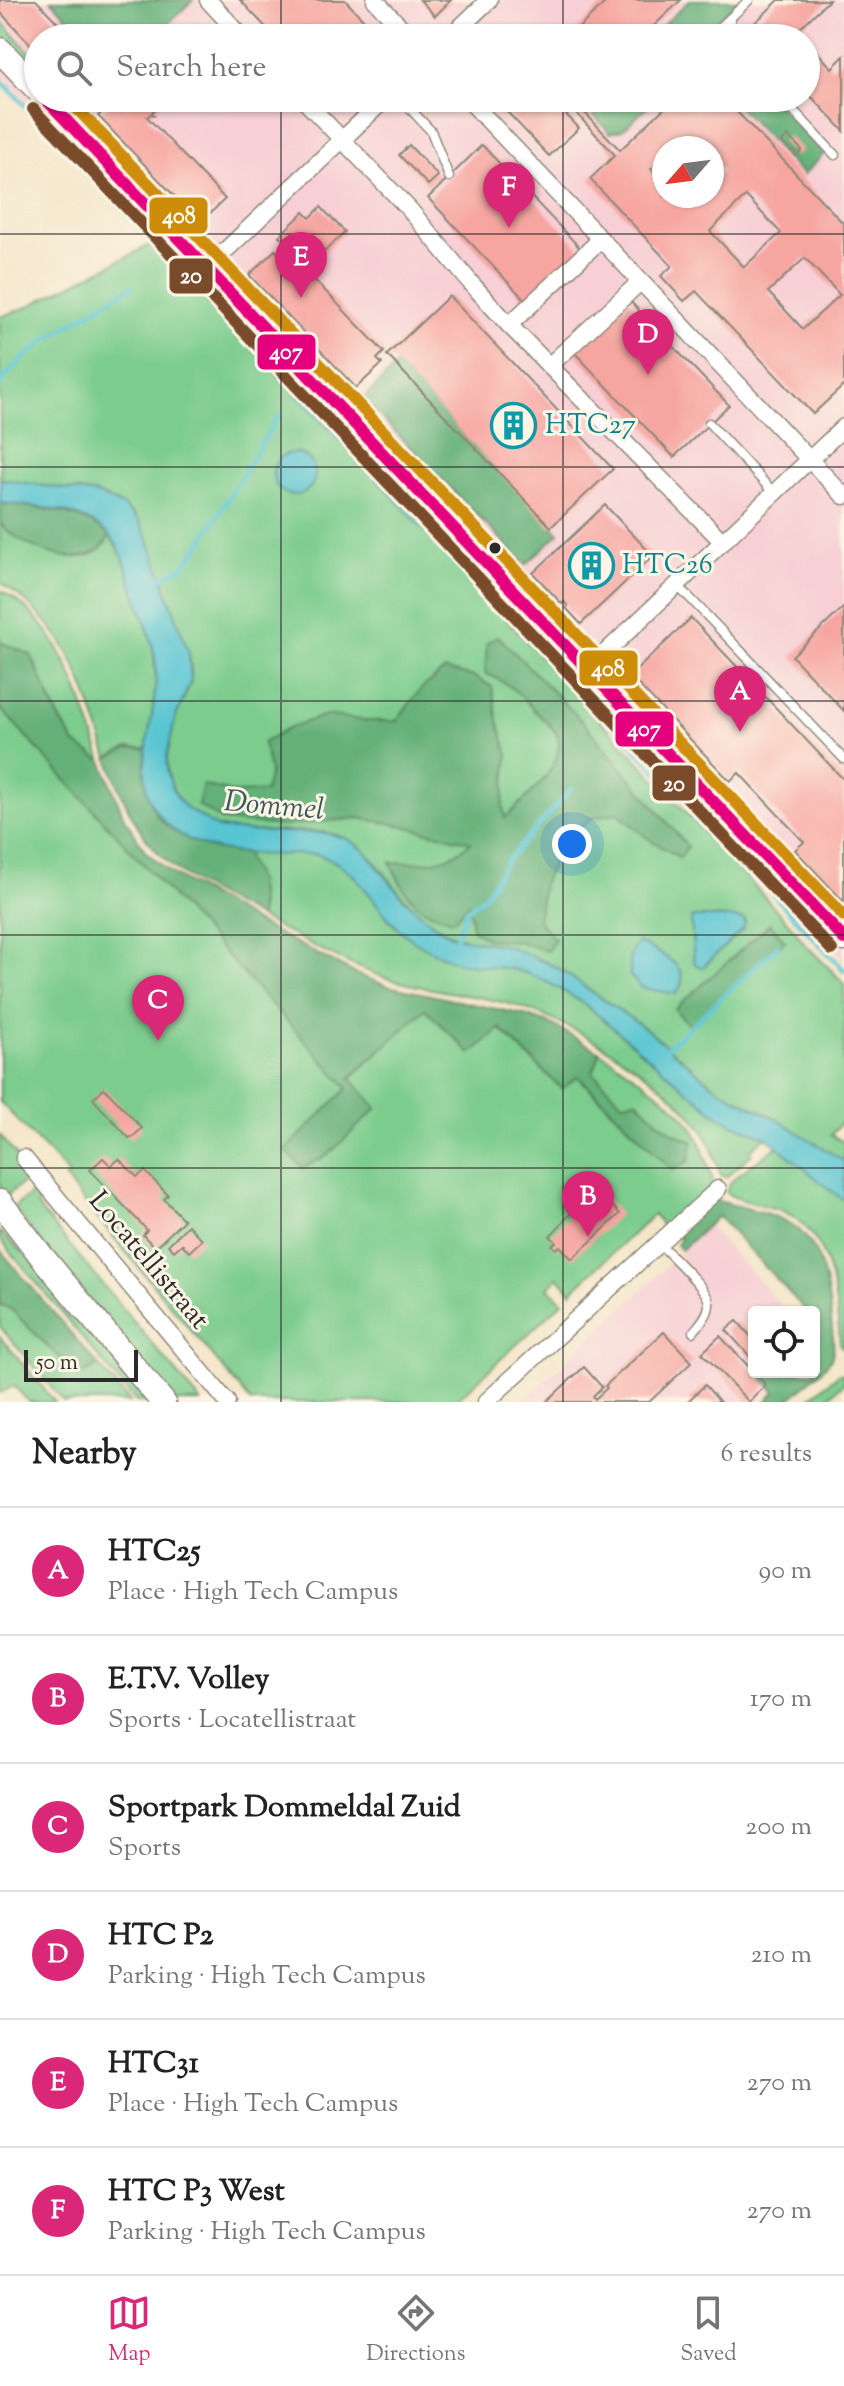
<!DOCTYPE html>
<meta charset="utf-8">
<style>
:root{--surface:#fff;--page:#f6f6f6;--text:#222;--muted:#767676;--line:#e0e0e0;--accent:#db2777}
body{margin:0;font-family:"Sorts Mill Goudy",serif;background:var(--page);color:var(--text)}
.controls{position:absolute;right:24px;bottom:24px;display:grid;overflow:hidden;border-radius:8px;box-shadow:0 2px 6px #0004}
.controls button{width:72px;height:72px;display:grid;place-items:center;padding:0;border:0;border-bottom:2px solid var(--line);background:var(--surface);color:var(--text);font:40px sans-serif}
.compass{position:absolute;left:652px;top:136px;width:72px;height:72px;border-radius:50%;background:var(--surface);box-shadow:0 2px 6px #0004;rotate:242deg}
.scale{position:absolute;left:24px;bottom:20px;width:114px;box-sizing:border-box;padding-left:8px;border:4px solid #2b2b2b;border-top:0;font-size:22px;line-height:28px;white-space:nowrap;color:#2b2b2b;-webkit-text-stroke:6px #fcf5e5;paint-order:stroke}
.you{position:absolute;left:572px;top:844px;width:28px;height:28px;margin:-20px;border:6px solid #fff;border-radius:50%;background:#1a73e8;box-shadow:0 0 0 12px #1a73e833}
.badge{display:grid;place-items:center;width:52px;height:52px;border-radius:50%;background:var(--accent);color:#fff;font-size:26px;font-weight:700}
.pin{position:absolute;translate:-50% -66px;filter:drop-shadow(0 2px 4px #0008)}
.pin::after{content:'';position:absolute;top:42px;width:28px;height:24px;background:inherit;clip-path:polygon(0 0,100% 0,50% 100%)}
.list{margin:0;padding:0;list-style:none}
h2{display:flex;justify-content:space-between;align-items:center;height:104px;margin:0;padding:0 32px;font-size:34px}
h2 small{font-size:26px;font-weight:400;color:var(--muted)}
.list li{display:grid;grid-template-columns:52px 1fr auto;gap:24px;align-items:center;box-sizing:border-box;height:128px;padding:0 32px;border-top:2px solid var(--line)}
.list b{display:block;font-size:30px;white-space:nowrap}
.list p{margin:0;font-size:26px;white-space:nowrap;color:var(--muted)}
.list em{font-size:26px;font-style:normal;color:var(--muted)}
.icon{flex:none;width:44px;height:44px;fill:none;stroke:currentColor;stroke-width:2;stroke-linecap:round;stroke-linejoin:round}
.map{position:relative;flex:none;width:844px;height:1402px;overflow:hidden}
.search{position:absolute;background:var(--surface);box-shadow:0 2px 6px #0004;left:24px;right:24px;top:24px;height:88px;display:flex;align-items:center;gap:20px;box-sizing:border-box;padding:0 28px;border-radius:44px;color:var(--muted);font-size:30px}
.sheet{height:872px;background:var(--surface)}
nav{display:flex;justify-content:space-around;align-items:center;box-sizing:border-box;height:112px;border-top:2px solid var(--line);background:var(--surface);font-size:22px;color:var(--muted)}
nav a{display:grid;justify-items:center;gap:4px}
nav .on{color:var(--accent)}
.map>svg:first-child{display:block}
.built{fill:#f7cfd4;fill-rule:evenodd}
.green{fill:#7bcc8d;stroke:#537c5c;stroke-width:2;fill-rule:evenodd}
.forest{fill:#64b078;stroke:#486e52;stroke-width:2}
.water{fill:#59c5d2;stroke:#42787e;stroke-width:2}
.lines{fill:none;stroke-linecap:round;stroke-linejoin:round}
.stream{stroke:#59c5d2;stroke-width:5}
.building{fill:#f6a5a0;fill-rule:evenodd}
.lane-casing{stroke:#8f887a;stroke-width:11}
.street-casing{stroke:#8f887a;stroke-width:19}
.secondary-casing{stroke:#8f887a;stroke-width:27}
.lane{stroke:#fff;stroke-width:8}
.street{stroke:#fff;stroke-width:16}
.secondary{stroke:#fff;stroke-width:24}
.bus-1-casing{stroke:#fcf5e5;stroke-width:18}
.bus-2-casing{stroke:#fcf5e5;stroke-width:18}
.bus-3-casing{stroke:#fcf5e5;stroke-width:18}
.bus-1{stroke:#e5007d;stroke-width:12}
.bus-2{stroke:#7a4b2a;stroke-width:12}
.bus-3{stroke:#ce8d09;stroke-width:12}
.grid{fill:none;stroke:#2b2b2b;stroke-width:2;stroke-opacity:0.55}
.bus-dot{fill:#2b2b2b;stroke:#fcf5e5;stroke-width:3}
.labels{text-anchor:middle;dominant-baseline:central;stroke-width:6;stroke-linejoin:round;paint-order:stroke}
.culture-label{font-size:28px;fill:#0d838f;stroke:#fcf5e5;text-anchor:start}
.street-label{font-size:28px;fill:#2b2b2b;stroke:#fcf5e5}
.water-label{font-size:30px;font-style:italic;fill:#39595d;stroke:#fcf5e5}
.line-badge{stroke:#fcf5e5;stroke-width:3}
.badge-label{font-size:22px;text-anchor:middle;font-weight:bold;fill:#fff}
</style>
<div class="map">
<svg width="844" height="1402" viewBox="0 0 844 1402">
<rect width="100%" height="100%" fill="#fcf5e5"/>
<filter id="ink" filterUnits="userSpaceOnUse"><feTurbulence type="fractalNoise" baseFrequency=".0125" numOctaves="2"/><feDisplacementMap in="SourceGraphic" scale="16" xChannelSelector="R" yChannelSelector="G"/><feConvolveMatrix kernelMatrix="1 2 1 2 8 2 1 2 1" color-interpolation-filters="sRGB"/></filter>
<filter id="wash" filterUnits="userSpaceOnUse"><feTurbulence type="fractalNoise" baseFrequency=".006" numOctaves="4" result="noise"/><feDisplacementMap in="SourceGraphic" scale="32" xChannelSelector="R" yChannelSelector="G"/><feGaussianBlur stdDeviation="1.8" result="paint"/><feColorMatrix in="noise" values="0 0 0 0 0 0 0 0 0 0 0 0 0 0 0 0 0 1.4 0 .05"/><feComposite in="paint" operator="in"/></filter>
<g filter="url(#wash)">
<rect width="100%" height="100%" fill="#f3e5c8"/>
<g class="built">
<path d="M0 0H844V961L0 73ZM38 38H806V98H38ZM664 148H712V196H664Z"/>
<path d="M709 1226 787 1312H754V1372H790L757 1402H523Z"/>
</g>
<g class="green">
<path d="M0 20 38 61V79L0 39Z"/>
<path d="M55 98H72L215 250 209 253Z"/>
<path d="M152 244 361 462 795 930 804 943 844 983V1119L831 1135 844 1142V1161L775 1118 735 1098 713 1085 646 1029 556 967C513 945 467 949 426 919 393 895 375 843 333 834 281 822 202 853 173 789 161 763 169 732 180 707 184 698 190 688 191 678 192 670 190 662 189 654L149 541 135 516 123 506 97 494 0 479V317L27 307ZM292 453H299L315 470 313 482 288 494 278 487 275 481 286 454ZM695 917H728L745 920 708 963 702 968 694 963 691 918ZM770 924 784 942 690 1026 676 1009Z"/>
<path d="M224 261 483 534 480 537 448 514 222 269Z"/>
<path d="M0 523 6 530 75 557C93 556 100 550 110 536L123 557 153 645 156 683 148 749 128 748 108 758C83 681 71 629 0 582Z"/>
<path d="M508 560 596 653 590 655 538 606 506 562Z"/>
<path d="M0 590C63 623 81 699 102 761L75 744 58 716 31 655 0 642Z"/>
<path d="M0 702 351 1078 425 1008 499 1028 562 1089 577 1076 673 1170 692 1141C669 1134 653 1118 637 1100L623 1103 593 1073 600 1052C627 1070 680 1104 695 1132 704 1149 709 1168 714 1185L666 1230 653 1215 571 1292 558 1277 548 1288 563 1302 454 1402H251L65 1179 69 1174 0 1102Z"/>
<path d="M245 853C267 853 304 850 324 856 358 866 371 900 393 924 404 935 419 944 433 951 460 965 488 963 516 970 542 977 565 991 587 1006L711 1110 729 1122 766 1137 749 1151 752 1154 726 1177 721 1175C715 1159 710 1139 699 1125 665 1079 582 1029 529 1010 483 994 432 993 386 978 342 963 301 939 260 918V896Z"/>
<path d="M0 1135 28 1170 26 1180 3 1199 0 1194Z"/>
<path d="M777 1146 844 1201V1349L840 1344C837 1301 831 1233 785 1212 767 1204 744 1204 726 1193 729 1174 764 1160 777 1146Z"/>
<path d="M36 1190 43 1197 37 1206 201 1402H175L13 1208Z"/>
<path d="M0 1232 26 1255 151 1402H136L0 1239Z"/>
<path d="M0 1304 11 1309 49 1348 81 1375 98 1365 130 1402H64L0 1327Z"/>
<path d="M0 1337 55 1402H29L14 1386 0 1393Z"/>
<path d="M839 1374H844V1383L823 1402H805Z"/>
</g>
<g class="forest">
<path d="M51 0H193L153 38H86Z"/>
<path d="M690 0H740L698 38H649Z"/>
<path d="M585 98H658L622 130 610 133 581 102Z"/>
<path d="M730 98H772L824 154 803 175Z"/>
<path d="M397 365 559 533 526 565 363 399Z"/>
<path d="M0 503C38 508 80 509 110 536 105 543 101 550 92 554 66 565 17 544 0 523Z"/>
<path d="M498 636 583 722 688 847 680 858 649 839 617 813 592 818 562 844 543 884 538 921 555 939 547 951 517 941 487 939 472 929 469 903 454 920C417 913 405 896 390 862 421 863 448 865 471 842L394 824 358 818 283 826 223 821 198 805 203 785 236 793 265 792 270 772 263 743 288 728 326 715 368 721H396L421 689 445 670 475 677 492 687 497 716 508 755 503 805 505 818C523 800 565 768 558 738 556 728 541 718 534 710 520 695 505 679 485 674L487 643Z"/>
<path d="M0 642 31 655 58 716 75 744 102 761 124 817 146 852 173 874 257 923 358 975 388 986 525 1015 551 1024 600 1052 593 1073 622 1102 637 1100C654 1118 669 1134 693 1141L689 1161 673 1170 578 1076 562 1089 500 1028 471 1054 425 1009 350 1078 377 1108 328 1155 303 1168 285 1150 348 1088 0 708Z"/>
<path d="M128 748 148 749C146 765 146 792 152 806 164 837 215 850 245 853L258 882 260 918C222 898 180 879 152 846 131 821 119 789 108 758Z"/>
<path d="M770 924 785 941 690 1027 675 1009Z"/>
<path d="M711 1201H718C742 1208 774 1212 794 1226 824 1247 829 1295 832 1328 833 1338 835 1350 831 1359 826 1368 795 1394 786 1402H766L775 1392 758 1373 814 1372V1312H807L718 1216 681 1250 676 1245 681 1239 675 1234Z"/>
<path d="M0 1250 98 1365 81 1376 49 1348 11 1309 0 1304Z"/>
</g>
<g class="water">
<circle cx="294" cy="474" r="21"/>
<path d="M0 479 97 494 123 506 139 521 149 541 189 654 191 681 175 719 167 756V770L173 790 180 801 188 809 218 828 245 831 327 833 347 839 364 850 404 899 435 926 455 937 508 946 556 967 646 1029 713 1085 735 1098 775 1118 844 1161V1201L766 1137 729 1122 711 1110 587 1006C565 991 542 977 516 970 501 966 487 967 472 965 451 962 428 950 410 938 372 912 366 867 315 854 264 854 198 861 161 818 151 806 146 795 145 780 143 743 157 708 156 671 155 642 143 617 134 590 128 574 125 558 116 544 93 508 38 507 0 503Z"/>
<path d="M695 917H728L745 920 744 928 702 968 694 963 691 918Z"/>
<path d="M638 942C658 953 698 967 676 994L642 988 630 976V954Z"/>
</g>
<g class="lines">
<g class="stream">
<path d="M0 79 363 460 844 970"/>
<path d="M0 385C22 348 95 310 132 286"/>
<path d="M156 581 183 567 203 540 279 415"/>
<path d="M454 942 467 910 484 896 507 861 571 789"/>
<path d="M668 1047 778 946"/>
</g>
</g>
<g id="blocks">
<g class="building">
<path d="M0 0H36L72 38H38V52L0 12Z"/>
<path d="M240 0H345L381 38H276Z"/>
<path d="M420 0H451L435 16Z"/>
<path d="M608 0H681L641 38H568Z"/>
<path d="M779 0H829L797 31 804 38H756L748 29Z"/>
<path d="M806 40 832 68 844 56V131L806 91Z"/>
<path d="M117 98H167L152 112 154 115 151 114 147 117 225 199 200 223 98 116Z"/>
<path d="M494 98H560L555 103 579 128 549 156Z"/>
<path d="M562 98H571L620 150 675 98H724L844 224V385L813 414 696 291 684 301 661 276 672 266 590 179 615 155ZM688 134 701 148H712V160L723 171 712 182V196H697L686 206 677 196H664V183L651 169 664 157V148H673ZM746 196 781 233 744 267 710 231ZM805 258 840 295 803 329 768 292Z"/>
<path d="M788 136 802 150 796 156 782 142Z"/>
<path d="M409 145 438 176 428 185 399 155Z"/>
<path d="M482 145 581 249 526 301 428 198Z"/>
<path d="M321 207 345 232 305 270 384 352 377 359 382 364 356 388 249 275 275 250 278 253 288 244 279 236 304 212 310 218Z"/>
<path d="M449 296 613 469 551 527 387 355Z"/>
<path d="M629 300 729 405 674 457 574 352Z"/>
<path d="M605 505 653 556 581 624 566 608 568 606 564 602 562 604 533 573Z"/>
<path d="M844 607V711L792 656Z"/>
<path d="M691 618 844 780V902L795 850 804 842 739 773 730 781 630 676Z"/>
<path d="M104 1088 142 1128 134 1136 129 1138 93 1099Z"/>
<path d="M103 1158 111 1166 119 1159 137 1177 145 1171 168 1195 164 1199 184 1220 155 1248 143 1235 147 1230 90 1170Z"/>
<path d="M608 1201 620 1214 572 1259 560 1246 556 1249 552 1245 556 1242 550 1236 575 1209 587 1221Z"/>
<path d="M188 1225 202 1240 189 1252 182 1244 174 1251 168 1245Z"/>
<path d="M737 1321 754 1340V1361L726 1330Z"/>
<path d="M664 1332 692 1362 649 1402H546L584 1367 602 1387 593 1396 595 1399 607 1388 605 1386Z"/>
<path d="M720 1336 766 1385 749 1402 702 1353Z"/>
<path d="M705 1385 720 1402H687Z"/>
</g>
</g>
</g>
<g filter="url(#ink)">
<use href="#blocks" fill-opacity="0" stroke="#8f887a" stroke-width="2"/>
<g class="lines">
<defs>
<g id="lane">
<path d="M730 19 733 38"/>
<path d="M709 38 749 0"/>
<path d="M400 98 431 131 449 177"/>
<path d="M782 98 835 155"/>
<path d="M709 423 774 493"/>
<path d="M676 586 688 596 844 759"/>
<path d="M665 1249C675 1260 710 1291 709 1304 709 1315 699 1325 693 1332"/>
</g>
<g id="street">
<path d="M208 0 243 38"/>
<path d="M375 0 411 38"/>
<path d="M449 38 489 0"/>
<path d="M302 98 409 209 470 282 509 325 723 542"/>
<path d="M467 98 844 496"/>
<path d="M207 268 386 98"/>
<path d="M509 325 600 240"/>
<path d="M549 366 640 282"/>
<path d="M587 670 844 427"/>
<path d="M24 1158 227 1402"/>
<path d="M486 1402 718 1189"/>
</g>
<g id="secondary">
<path d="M0 50 38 90"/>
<path d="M45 98 844 939"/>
<path d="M0 1202 43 1258 163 1402"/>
</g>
</defs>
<use href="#lane" class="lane-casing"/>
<use href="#street" class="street-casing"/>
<use href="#secondary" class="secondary-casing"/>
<use href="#lane" class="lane"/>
<use href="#street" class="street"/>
<use href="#secondary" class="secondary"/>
<defs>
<path id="bus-1" d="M45 98 844 939"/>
<path id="bus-2" d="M33 109 832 950"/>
<path id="bus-3" d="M67 98 844 916"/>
</defs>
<use href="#bus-1" class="bus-1-casing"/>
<use href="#bus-2" class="bus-2-casing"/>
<use href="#bus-3" class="bus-3-casing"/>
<use href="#bus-1" class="bus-1"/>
<use href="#bus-2" class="bus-2"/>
<use href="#bus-3" class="bus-3"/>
</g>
</g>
<path class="grid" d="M281 0V38M563 0V38M281 98V1402M563 98V1402M0 234H844M0 467H844M0 701H844M0 935H844M0 1168H844"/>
<defs>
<symbol id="building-ring" viewBox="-11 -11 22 22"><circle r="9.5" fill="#fcf5e5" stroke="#0f9aa8" stroke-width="1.5"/><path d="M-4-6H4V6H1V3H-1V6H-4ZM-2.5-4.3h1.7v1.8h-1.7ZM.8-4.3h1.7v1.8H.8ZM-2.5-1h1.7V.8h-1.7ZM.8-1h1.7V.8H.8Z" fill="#0f9aa8"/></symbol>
</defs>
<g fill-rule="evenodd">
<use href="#building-ring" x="488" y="400" width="51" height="51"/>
<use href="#building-ring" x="566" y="540" width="51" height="51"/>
</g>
<circle class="bus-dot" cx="495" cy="548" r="7"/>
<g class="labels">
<g class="culture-label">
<text x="545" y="426">HTC27</text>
<text x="622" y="566">HTC26</text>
</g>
<g class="street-label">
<text transform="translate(148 1261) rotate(50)">Locatellistraat</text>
</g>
<g class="water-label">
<text transform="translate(274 807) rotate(5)">Dommel</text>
</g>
</g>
<g class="line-badge">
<rect x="148" y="196" width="61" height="39" rx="8" fill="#ce8d09"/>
<rect x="168" y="257" width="46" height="38" rx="8" fill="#7a4b2a"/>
<rect x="256" y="333" width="61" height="38" rx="8" fill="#e5007d"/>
<rect x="578" y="649" width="61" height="38" rx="8" fill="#ce8d09"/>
<rect x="614" y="710" width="61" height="38" rx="8" fill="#e5007d"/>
<rect x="651" y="764" width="46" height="38" rx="8" fill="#7a4b2a"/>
</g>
<g class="badge-label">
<text x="179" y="223">408</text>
<text x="191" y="283">20</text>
<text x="286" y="359">407</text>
<text x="608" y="676">408</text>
<text x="644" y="736">407</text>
<text x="674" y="791">20</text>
</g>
</svg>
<div class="controls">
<button><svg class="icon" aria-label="locate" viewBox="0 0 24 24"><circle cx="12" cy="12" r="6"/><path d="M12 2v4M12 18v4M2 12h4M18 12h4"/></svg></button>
</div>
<svg class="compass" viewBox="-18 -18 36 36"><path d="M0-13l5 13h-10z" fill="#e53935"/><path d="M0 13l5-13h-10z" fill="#767676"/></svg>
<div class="scale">50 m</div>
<div class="you"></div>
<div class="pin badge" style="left:740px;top:732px">A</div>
<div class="pin badge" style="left:588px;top:1237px">B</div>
<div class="pin badge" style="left:158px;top:1041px">C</div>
<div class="pin badge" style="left:648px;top:375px">D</div>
<div class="pin badge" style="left:301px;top:298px">E</div>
<div class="pin badge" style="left:509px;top:228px">F</div>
<div class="search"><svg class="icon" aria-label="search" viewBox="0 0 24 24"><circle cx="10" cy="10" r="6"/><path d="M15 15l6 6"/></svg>Search here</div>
</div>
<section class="sheet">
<h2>Nearby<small>6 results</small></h2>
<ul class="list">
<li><span class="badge">A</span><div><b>HTC25</b><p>Place · High Tech Campus</p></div><em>90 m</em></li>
<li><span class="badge">B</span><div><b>E.T.V. Volley</b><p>Sports · Locatellistraat</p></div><em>170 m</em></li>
<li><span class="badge">C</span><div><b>Sportpark Dommeldal Zuid</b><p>Sports</p></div><em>200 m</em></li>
<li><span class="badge">D</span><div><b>HTC P2</b><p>Parking · High Tech Campus</p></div><em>210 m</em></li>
<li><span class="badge">E</span><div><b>HTC31</b><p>Place · High Tech Campus</p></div><em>270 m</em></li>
<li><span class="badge">F</span><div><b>HTC P3 West</b><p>Parking · High Tech Campus</p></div><em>270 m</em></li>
</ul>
</section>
<nav>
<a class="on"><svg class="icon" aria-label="map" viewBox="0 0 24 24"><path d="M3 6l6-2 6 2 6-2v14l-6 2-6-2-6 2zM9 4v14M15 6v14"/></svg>Map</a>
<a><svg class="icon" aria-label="directions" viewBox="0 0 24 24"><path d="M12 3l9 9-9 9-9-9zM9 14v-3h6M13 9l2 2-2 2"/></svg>Directions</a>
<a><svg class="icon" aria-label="saved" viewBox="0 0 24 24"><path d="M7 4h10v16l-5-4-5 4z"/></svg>Saved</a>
</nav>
